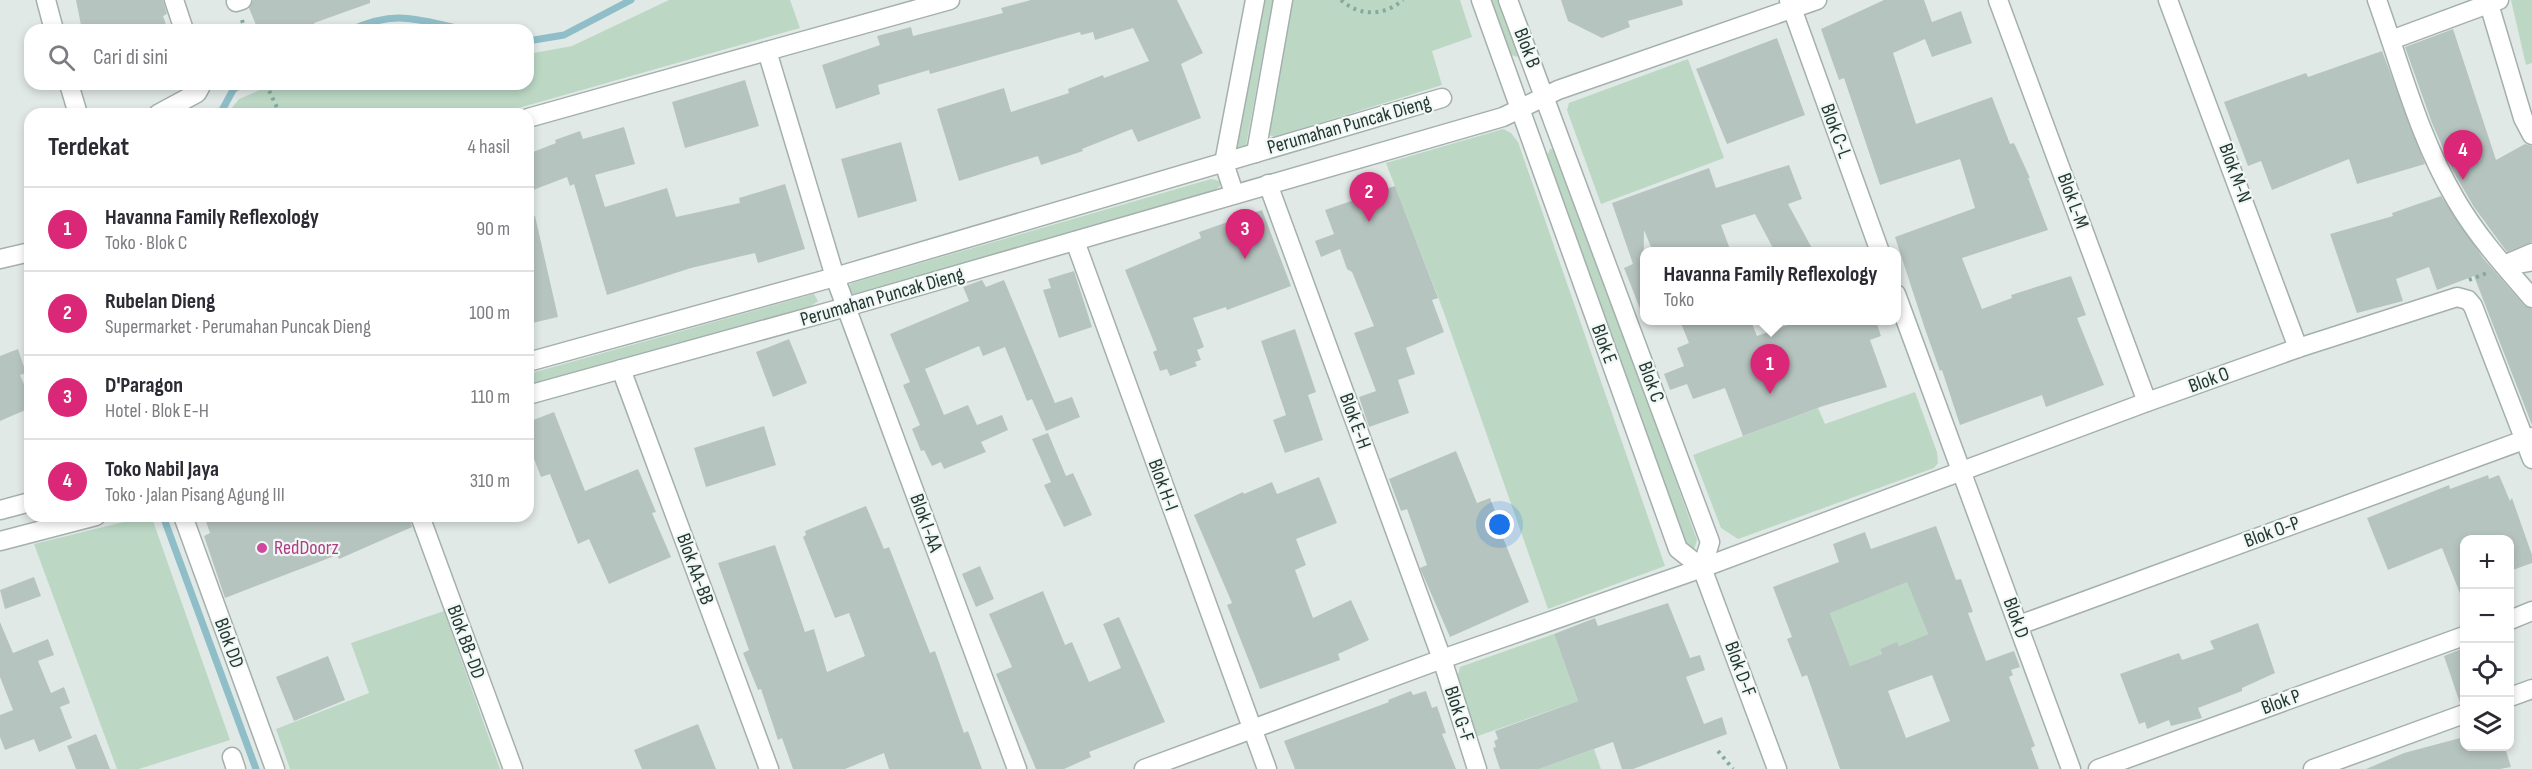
<!DOCTYPE html>
<html lang="id">
<meta charset="utf-8">
<style>
:root{--surface:#fff;--page:#f7f7f7;--text:#2b2b33;--muted:#7c7c81;--line:#e1e1e2;--accent:#db2777}
body{margin:0;font-family:"Sofia Sans Condensed",sans-serif;background:var(--page);color:var(--text)}
.controls{position:absolute;right:18px;bottom:18px;display:grid;overflow:hidden;border-radius:12px;box-shadow:0 3px 9px #0003}
.controls button{width:54px;height:54px;display:grid;place-items:center;padding:0;border:0;border-bottom:2px solid var(--line);background:var(--surface);color:var(--text);font:30px sans-serif}
.you{position:absolute;left:1500px;top:525px;width:21px;height:21px;margin:-15px;border:4px solid #fff;border-radius:50%;background:#1a73e8;box-shadow:0 0 0 9px #1a73e833}
.badge{display:grid;place-items:center;width:39px;height:39px;border-radius:50%;background:var(--accent);color:#fff;font-size:20px;font-weight:700}
.pin{position:absolute;translate:-50% -50px;filter:drop-shadow(0 2px 3px #0008)}
.pin::after{content:'';position:absolute;top:32px;width:21px;height:18px;background:inherit;clip-path:polygon(0 0,100% 0,50% 100%)}
.popup{position:absolute;left:1640px;top:247px;width:261px;height:78px;box-sizing:border-box;display:grid;place-content:center;border-radius:12px;background:var(--surface);filter:drop-shadow(0 2px 4px #0005);font-size:20px;white-space:nowrap;color:var(--muted)}
.popup b{font-size:22px;color:var(--text)}
.popup::after{content:'';position:absolute;left:50%;top:100%;margin-left:-12px;border:12px solid transparent;border-top-color:var(--surface)}
.list{margin:0;padding:0;list-style:none}
h2{display:flex;justify-content:space-between;align-items:center;height:78px;margin:0;padding:0 24px;font-size:26px}
h2 small{font-size:20px;font-weight:400;color:var(--muted)}
.list li{display:grid;grid-template-columns:39px 1fr auto;gap:18px;align-items:center;box-sizing:border-box;height:84px;padding:0 24px;border-top:2px solid var(--line)}
.list b{display:block;font-size:22px;white-space:nowrap}
.list p{margin:0;font-size:20px;white-space:nowrap;color:var(--muted)}
.list em{font-size:20px;font-style:normal;color:var(--muted)}
.icon{flex:none;width:33px;height:33px;fill:none;stroke:currentColor;stroke-width:2;stroke-linecap:round;stroke-linejoin:round}
.map{position:relative;flex:none;width:2532px;height:769px;overflow:hidden}
.search{position:absolute;background:var(--surface);box-shadow:0 3px 9px #0003;left:24px;top:24px;width:510px;height:66px;display:flex;align-items:center;gap:15px;box-sizing:border-box;padding:0 21px;border-radius:18px;color:var(--muted);font-size:22px}
.panel{position:absolute;background:var(--surface);box-shadow:0 3px 9px #0003;left:24px;top:108px;width:510px;height:414px;border-radius:18px}
.map>svg:first-child{display:block}
.green{fill:#bcd8c5}
.lines{fill:none;stroke-linecap:round;stroke-linejoin:round}
.stream{stroke:#8fbec8;stroke-width:7}
.building{fill:#b6c4bf;fill-rule:evenodd}
.lane-casing{stroke:#a4b0ad;stroke-width:12}
.street-casing{stroke:#a4b0ad;stroke-width:21}
.path{stroke:#85a99f;stroke-width:4;stroke-dasharray:3 4.5;stroke-linecap:butt}
.lane{stroke:#fff;stroke-width:9}
.street{stroke:#fff;stroke-width:18}
.hotel-dot{fill:#d1479c;stroke:#f1f7f4;stroke-width:2}
.labels{text-anchor:middle;dominant-baseline:central;stroke-width:4.5;stroke-linejoin:round;paint-order:stroke}
.street-label{font-size:20px;fill:#233833;stroke:#f1f7f4}
.hotel-label{font-size:20px;fill:#b23c85;stroke:#f1f7f4;text-anchor:start}
</style>
<div class="map">
<svg width="2532" height="769" viewBox="0 0 2532 769">
<rect width="100%" height="100%" fill="#e1e9e6"/>
<g class="green">
<path d="M669 0H790L800 28 497 114H227L239 99 274 84H528V54L572 46Z"/>
<path d="M1262 0H1273L1245 151H1236Z"/>
<path d="M1293 0H1460L1472 37 1432 51 1442 85 1275 137 1269 135 1268 130Z"/>
<path d="M1491 0H1500L1520 52 1518 57 1511 55Z"/>
<path d="M2511 0H2532V63L2526 65Z"/>
<path d="M1688 59 1724 158 1601 204 1567 110 1569 103Z"/>
<path d="M1503 129 1511 133 1518 142 1665 566 1548 609 1443 310 1386 163Z"/>
<path d="M1550 149H1556L1559 154 1697 540 1694 550 1686 545 1546 158Z"/>
<path d="M1211 179 1220 181V186L1214 191 855 295H851L847 288 852 283Z"/>
<path d="M814 294 818 301 811 306 528 386V374Z"/>
<path d="M1915 392 1937 452 1938 463 1934 468 1738 539 1721 528 1693 455 1818 408 1825 424Z"/>
<path d="M144 517 153 521 230 740 139 769H117L34 544Z"/>
<path d="M1906 579 1928 634 1899 646 1897 643 1880 649 1882 654 1850 666 1829 610 1892 588Z"/>
<path d="M444 611 500 769H290L276 729 369 693 351 643Z"/>
<path d="M1554 634 1578 701 1475 737 1457 678 1460 667Z"/>
<path d="M1594 749 1601 769H1539Z"/>
</g>
<g class="lines">
<g class="stream">
<path d="M351 30C398 8 420 21 467 30"/>
<path d="M528 41 564 35 631 0"/>
<path d="M220 114 233 90 241 84"/>
<path d="M163 516 256 769"/>
</g>
</g>
<g class="building">
<path d="M76 0H163L167 14 163 16 168 30H82Z"/>
<path d="M253 0H370V3L314 23 317 30H258L249 8Z"/>
<path d="M1031 0H1177L1203 53 1181 64 1201 118 1138 142 1132 129 1082 149 1083 151 1041 165 1038 156 959 181 937 109 1004 88 1011 112 1069 93 1068 89 1103 75 1104 78 1149 61 1133 28 1095 40 1093 32 1081 35 1080 32 930 74 929 70 878 85 880 94 836 109 822 65 880 45 877 36 911 27 913 36 1003 13 1001 8Z"/>
<path d="M1561 0H1682L1683 5 1628 21 1630 27 1602 38 1568 21Z"/>
<path d="M1884 0H1924L1932 22 1961 11 1972 43 1932 57 1925 39 1893 53 1916 124 1992 97 2010 144 2014 143 2030 178H2028L2048 230 1962 258 1982 309 2012 298 2011 295 2071 276 2086 315 2077 318 2104 385 2046 407 2042 395 1960 425 1942 370 1940 371 1925 329 1895 237 1975 208 1960 159 1880 185 1844 78 1839 80 1821 29Z"/>
<path d="M2453 29 2496 160 2525 144 2532 146V242L2507 252 2474 207 2453 171 2432 123 2405 47Z"/>
<path d="M1777 38 1805 115 1727 144 1696 69Z"/>
<path d="M2382 51 2425 164 2357 184 2349 159 2272 190 2261 161 2248 166 2224 102 2306 73 2308 77Z"/>
<path d="M745 80 759 126 685 148 672 102Z"/>
<path d="M624 127 635 164 595 175 605 207 667 188 676 217 740 203 739 198 785 184 805 249 758 263 755 253 691 268 607 295 574 184 570 186 567 177 528 192V154L556 143 555 140 580 131 583 139Z"/>
<path d="M901 142 917 201 858 218 841 159Z"/>
<path d="M1789 165 1802 199 1788 204 1814 252H1775L1755 214 1721 225 1731 252H1653L1644 230 1643 316 1624 268 1633 264 1612 203 1709 168 1716 188Z"/>
<path d="M1395 186 1438 298 1432 300 1444 332 1406 348 1415 374 1398 380 1409 413 1369 427 1359 397 1376 391 1354 333 1374 326 1352 272 1347 269 1340 249 1321 257 1315 241 1334 234 1325 210Z"/>
<path d="M2441 196 2483 258 2524 305 2532 309V425L2474 276 2437 290 2429 267 2396 279 2403 301 2357 313 2330 234 2393 216 2392 213Z"/>
<path d="M1262 210 1291 286 1227 310 1226 307 1193 318 1204 347 1197 350 1201 360 1195 362 1197 366 1170 376 1167 369 1160 371 1153 352 1157 350 1125 270 1201 238 1199 232Z"/>
<path d="M535 216 558 317 528 324V217Z"/>
<path d="M1074 271 1092 327 1059 338 1043 290 1051 288 1048 279Z"/>
<path d="M982 280 986 287 1004 280 1055 403 1072 397 1080 417 1046 431 1032 399 1027 401 1005 347 983 356 979 346 925 369 944 415 968 405 977 425 1002 415 1008 430 981 442 986 452 944 469 941 462 932 466 924 450 921 451 912 429 920 425 903 385 910 382 890 334 969 301 963 287Z"/>
<path d="M1680 321H1751L1757 336 1799 321H1876L1881 336 1870 340 1887 387 1823 406 1743 436 1725 388 1693 399 1687 384 1670 390 1664 374 1684 366 1677 348 1689 343Z"/>
<path d="M1295 329 1316 392 1308 395 1323 440 1285 453 1273 420 1286 415 1261 341Z"/>
<path d="M789 339 807 383 773 397 756 352Z"/>
<path d="M18 349 26 373 20 375 30 398V408L0 421V356Z"/>
<path d="M554 412 585 491 638 469 656 512 652 513 671 557 609 584 589 539 578 544 550 474 541 477 528 443V422Z"/>
<path d="M764 426 776 465 706 487 694 448Z"/>
<path d="M1048 433 1066 476 1073 473 1092 515 1064 527 1044 485 1051 482 1032 439Z"/>
<path d="M1456 451 1477 503 1490 498 1501 527 1499 528 1529 602 1450 637 1420 568 1427 565 1407 509 1401 511 1389 479Z"/>
<path d="M2488 475 2489 479 2499 475 2510 501 2512 498 2532 555V563L2510 571V540H2464L2463 601 2442 548 2388 570 2367 518 2449 485 2450 489Z"/>
<path d="M1319 477 1337 523 1296 539 1306 565 1295 570 1313 618 1351 600 1369 640 1338 654 1340 660 1260 689 1227 605 1232 603 1194 515 1243 492 1244 494 1272 482 1277 494Z"/>
<path d="M866 506 884 549 889 547 930 653 935 651 964 733 968 731 982 769H889L884 753 845 769H793L782 738 778 740 761 689 758 690 743 653 749 650 718 563 775 545 805 632 814 629 827 672 865 656 849 613 835 618 803 537 806 535 805 531Z"/>
<path d="M204 516H409L412 527 339 559 337 555 225 598 204 536 210 533Z"/>
<path d="M1936 526 1956 580 1961 579 1973 612 1968 613 1986 661 2014 651 2020 667 2011 670 2013 675 2009 677 2035 746 2031 748 2039 769H1840L1807 675 1802 677 1787 639 1792 637 1773 587 1839 562 1833 544 1865 532 1871 549ZM1907 582 1928 634 1899 646 1897 642 1880 649 1882 654 1850 666 1830 613ZM1932 675 1950 721 1906 738 1888 691Z"/>
<path d="M980 566 994 599 976 607 962 574Z"/>
<path d="M34 577 41 596 5 609 0 590Z"/>
<path d="M1043 591 1065 645 1072 642 1089 682 1121 668 1103 624 1119 617 1165 722 1089 752 1091 757 1064 769H1036L996 674 1012 667 989 614Z"/>
<path d="M1668 603 1690 658 1700 655 1705 670 1686 677 1704 724 1722 717 1727 734 1633 769H1622L1613 742 1539 769H1500L1493 748 1496 747 1494 741 1498 739 1495 731 1578 701 1554 634 1595 618 1598 626Z"/>
<path d="M0 622 13 653 48 639 54 655 38 661 51 693 64 687 70 703 60 707 72 738 39 752 34 739 5 750 0 737V715L13 710 0 677Z"/>
<path d="M2258 623 2275 673 2242 688V691L2198 708 2202 718 2171 726 2169 720 2147 729 2145 722 2139 724 2120 674 2179 653 2182 660 2214 649 2210 641Z"/>
<path d="M2464 648V703H2460L2444 656Z"/>
<path d="M328 656 345 700 294 721 276 677Z"/>
<path d="M1411 691 1413 695 1426 691 1432 708 1437 706 1446 733 1442 734 1456 769H1295L1284 741 1389 702 1388 700Z"/>
<path d="M698 724 716 769H642L634 750Z"/>
<path d="M96 734 110 769H76L67 746Z"/>
<path d="M2464 737V747H2505L2511 767 2500 769H2366L2404 753Z"/>
</g>
<g class="lines">
<defs>
<path id="lane" d="M2509 270 2532 266"/>
<g id="street">
<path d="M46 0 54 30"/>
<path d="M174 0 184 30"/>
<path d="M1481 0 1678 549 1702 568"/>
<path d="M1508 0 1710 542 1702 568"/>
<path d="M1789 0 1880 252"/>
<path d="M1998 0 2147 402"/>
<path d="M2168 0 2298 348"/>
<path d="M2377 0C2401 67 2419 138 2456 200 2477 236 2505 267 2532 298"/>
<path d="M236 2 242 0"/>
<path d="M2489 4 2523 118 2532 135"/>
<path d="M2391 40 2499 0"/>
<path d="M767 51 950 0"/>
<path d="M69 84 78 114"/>
<path d="M158 114 197 93 202 84"/>
<path d="M528 118 767 51 835 277 1017 769"/>
<path d="M1256 153 1283 0"/>
<path d="M1268 184 1442 659 1477 769"/>
<path d="M1234 193 1224 163 1255 0"/>
<path d="M1075 241 1267 769"/>
<path d="M0 259 30 252"/>
<path d="M2504 265 2532 253"/>
<path d="M1896 294 2071 769"/>
<path d="M528 362 835 277 1442 98"/>
<path d="M621 369 769 769"/>
<path d="M528 395 846 307 1503 117 1558 90 1817 0"/>
<path d="M0 510 30 502"/>
<path d="M183 516 275 769"/>
<path d="M420 516 513 769"/>
<path d="M0 541 96 516"/>
<path d="M1702 568 1777 769"/>
<path d="M2510 620 2532 611"/>
<path d="M2019 625 2532 437"/>
<path d="M2510 697 2532 689"/>
<path d="M232 757 236 769"/>
<path d="M1144 769 1442 659 1702 568 2147 402 2298 348 2457 297 2468 300 2473 306 2532 459"/>
<path d="M2098 769 2464 636"/>
<path d="M2313 769 2464 714"/>
</g>
</defs>
<use href="#lane" class="lane-casing"/>
<use href="#street" class="street-casing"/>
<g class="path">
<path d="M1341 0C1360 17 1384 16 1403 0"/>
<path d="M242 20 245 30"/>
<path d="M266 84 280 114"/>
<path d="M2469 280 2487 273"/>
<path d="M1718 751 1733 769"/>
</g>
<use href="#lane" class="lane"/>
<use href="#street" class="street"/>
</g>
<circle class="hotel-dot" cx="262" cy="548" r="6"/>
<g class="labels">
<g class="street-label">
<text transform="translate(1527 48) rotate(69)">Blok B</text>
<text transform="translate(1349 125) rotate(-16)">Perumahan Puncak Dieng</text>
<text transform="translate(1836 131) rotate(70)">Blok C-L</text>
<text transform="translate(2235 173) rotate(70)">Blok M-N</text>
<text transform="translate(2073 201) rotate(70)">Blok L-M</text>
<text transform="translate(882 297) rotate(-16)">Perumahan Puncak Dieng</text>
<text transform="translate(1604 344) rotate(70)">Blok E</text>
<text transform="translate(2209 380) rotate(-20)">Blok O</text>
<text transform="translate(1651 382) rotate(70)">Blok C</text>
<text transform="translate(1355 421) rotate(70)">Blok E-H</text>
<text transform="translate(1163 485) rotate(70)">Blok H-I</text>
<text transform="translate(926 523) rotate(70)">Blok I-AA</text>
<text transform="translate(2272 532) rotate(-20)">Blok O-P</text>
<text transform="translate(695 569) rotate(70)">Blok AA-BB</text>
<text transform="translate(2016 618) rotate(70)">Blok D</text>
<text transform="translate(466 642) rotate(70)">Blok BB-DD</text>
<text transform="translate(229 643) rotate(70)">Blok DD</text>
<text transform="translate(1740 669) rotate(70)">Blok D-F</text>
<text transform="translate(2281 702) rotate(-20)">Blok P</text>
<text transform="translate(1459 714) rotate(72)">Blok G-F</text>
</g>
<g class="hotel-label">
<text x="274" y="548">RedDoorz</text>
</g>
</g>
</svg>
<div class="controls">
<button>+</button>
<button>−</button>
<button><svg class="icon" aria-label="locate" viewBox="0 0 24 24"><circle cx="12" cy="12" r="6"/><path d="M12 2v4M12 18v4M2 12h4M18 12h4"/></svg></button>
<button><svg class="icon" aria-label="layers" viewBox="0 0 24 24"><path d="M12 4l9 5-9 5-9-5zM3 14l9 5 9-5"/></svg></button>
</div>
<div class="you"></div>
<div class="pin badge" style="left:1770px;top:394px">1</div>
<div class="popup"><b>Havanna Family Reflexology</b>Toko</div>
<div class="pin badge" style="left:1369px;top:222px">2</div>
<div class="pin badge" style="left:1245px;top:259px">3</div>
<div class="pin badge" style="left:2463px;top:180px">4</div>
<div class="search"><svg class="icon" aria-label="search" viewBox="0 0 24 24"><circle cx="10" cy="10" r="6"/><path d="M15 15l6 6"/></svg>Cari di sini</div>
<section class="panel">
<h2>Terdekat<small>4 hasil</small></h2>
<ul class="list">
<li><span class="badge">1</span><div><b>Havanna Family Reflexology</b><p>Toko · Blok C</p></div><em>90 m</em></li>
<li><span class="badge">2</span><div><b>Rubelan Dieng</b><p>Supermarket · Perumahan Puncak Dieng</p></div><em>100 m</em></li>
<li><span class="badge">3</span><div><b>D'Paragon</b><p>Hotel · Blok E-H</p></div><em>110 m</em></li>
<li><span class="badge">4</span><div><b>Toko Nabil Jaya</b><p>Toko · Jalan Pisang Agung III</p></div><em>310 m</em></li>
</ul>
</section>
</div>
